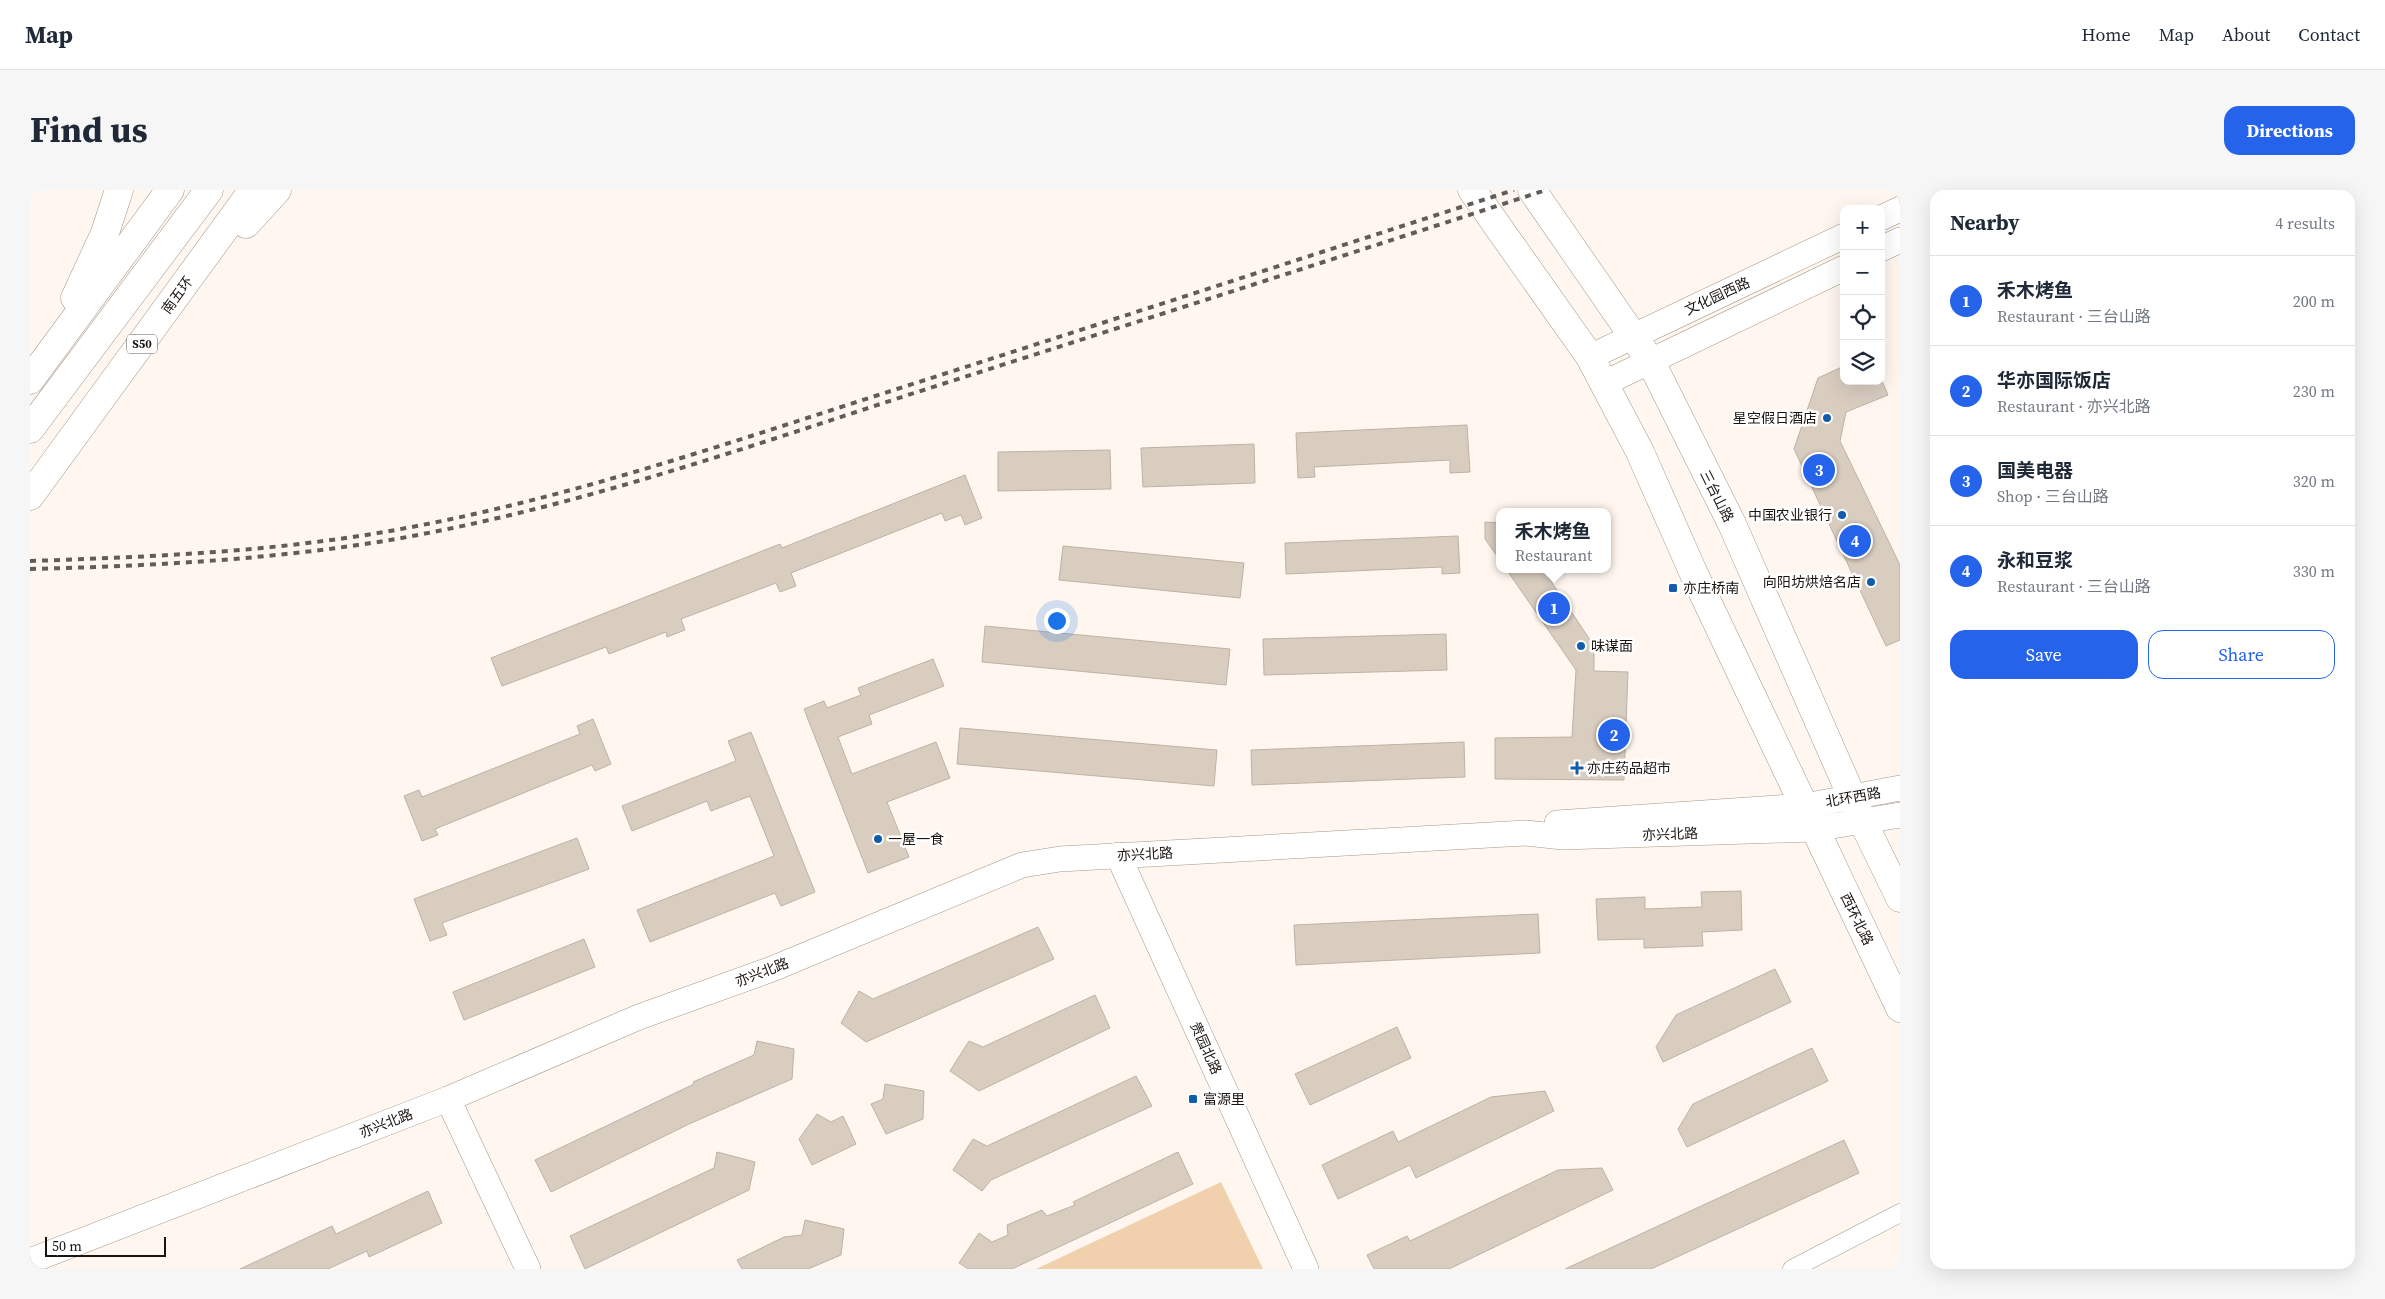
<!DOCTYPE html>
<meta charset="utf-8">
<style>
:root{--surface:#fff;--page:#f6f6f7;--text:#1f2937;--muted:#747a83;--line:#e0e1e3;--accent:#2563eb}
body{margin:0;font-family:"Source Serif 4","Noto Sans SC",serif;background:var(--page);color:var(--text)}
.controls{position:absolute;right:15px;top:15px;display:grid;overflow:hidden;border-radius:10px;box-shadow:0 5px 20px #0002}
.controls button{width:45px;height:45px;display:grid;place-items:center;padding:0;border:0;border-bottom:1px solid var(--line);background:var(--surface);color:var(--text);font:25px sans-serif}
.scale{position:absolute;left:15px;bottom:12px;width:121px;box-sizing:border-box;padding-left:5px;border:2px solid #191410;border-top:0;font-size:14px;line-height:18px;white-space:nowrap;color:#191410;-webkit-text-stroke:4px #fff;paint-order:stroke}
.you{position:absolute;left:1026px;top:430px;width:18px;height:18px;margin:-12px;border:4px solid #fff;border-radius:50%;background:#1a73e8;box-shadow:0 0 0 8px #1a73e833}
.badge{display:grid;place-items:center;width:32px;height:32px;border-radius:50%;background:var(--accent);color:#fff;font-size:16px;font-weight:700}
.pin{position:absolute;translate:-50% -50%;border:2px solid #fff;box-shadow:0 1px 5px #0006}
.popup{position:absolute;left:1466px;top:318px;width:115px;height:65px;box-sizing:border-box;display:grid;place-content:center;border-radius:10px;background:var(--surface);filter:drop-shadow(0 1px 4px #0005);font-size:16px;white-space:nowrap;color:var(--muted)}
.popup b{font-size:19px;color:var(--text)}
.popup::after{content:'';position:absolute;left:50%;top:100%;margin-left:-10px;border:10px solid transparent;border-top-color:var(--surface)}
.list{margin:0;padding:0;list-style:none}
h2{display:flex;justify-content:space-between;align-items:center;height:65px;margin:0;padding:0 20px;font-size:21px}
h2 small{font-size:16px;font-weight:400;color:var(--muted)}
.list li{display:grid;grid-template-columns:32px 1fr auto;gap:15px;align-items:center;box-sizing:border-box;height:90px;padding:0 20px;border-top:1px solid var(--line)}
.list b{display:block;font-size:19px;white-space:nowrap}
.list p{margin:0;font-size:16px;white-space:nowrap;color:var(--muted)}
.list em{font-size:16px;font-style:normal;color:var(--muted)}
.actions{display:flex;gap:10px;padding:15px 20px}
.actions a{flex:1;padding:11px 0;border:1px solid var(--accent);border-radius:15px;text-align:center;font-size:18px;color:var(--accent)}
.actions .main{background:var(--accent);color:#fff}
.icon{flex:none;width:28px;height:28px;fill:none;stroke:currentColor;stroke-width:2;stroke-linecap:round;stroke-linejoin:round}
.map{position:relative;flex:none;width:1870px;height:1079px;overflow:hidden;border-radius:15px}
header{display:flex;align-items:center;gap:30px;box-sizing:border-box;height:70px;padding:0 25px;background:var(--surface);border-bottom:1px solid var(--line)}
header strong{font-size:24px}
nav{display:flex;gap:28px;margin-inline-start:auto;font-size:18px}
.intro{display:flex;align-items:center;justify-content:space-between;box-sizing:border-box;height:120px;padding:0 30px}
h1{margin:0;font-size:35px}
.button{padding:12px 22px;border-radius:15px;background:var(--accent);color:#fff;font-size:18px;font-weight:700}
main{display:flex;gap:30px;padding:0 30px}
aside{flex:1;background:var(--surface);border-radius:15px;box-shadow:0 5px 20px #0002}
.map>svg:first-child{display:block}
.green{fill:#f1d0ad}
.building{fill:#d9cdc0;stroke:#beb1a5}
.lines{fill:none;stroke-linecap:round;stroke-linejoin:round}
.street-casing{stroke:#a3978b;stroke-width:19}
.secondary-casing{stroke:#a3978b;stroke-width:26}
.primary-casing{stroke:#a3978b;stroke-width:29}
.highway-casing{stroke:#a3978b;stroke-width:29}
.street{stroke:#fff;stroke-width:18}
.secondary{stroke:#fff;stroke-width:25}
.primary{stroke:#fff;stroke-width:28}
.highway{stroke:#fff;stroke-width:28}
.rail{stroke:#615c56;stroke-width:4;stroke-dasharray:6 6;stroke-linecap:butt}
.poi-dot{fill:#115dac;stroke:#fff;stroke-width:2}
.labels{text-anchor:middle;dominant-baseline:central;stroke-width:5;stroke-linejoin:round;paint-order:stroke}
.shield{fill:#fff;stroke:#5e5a58;stroke-width:1}
.shield-label{font-size:12px;font-weight:bold;fill:#191410}
.street-label{font-size:14px;fill:#191410;stroke:#fff}
.poi-label{font-size:14px;fill:#191410;stroke:#fff;text-anchor:start}
</style>
<header>
<strong>Map</strong>
<nav><a>Home</a><a>Map</a><a>About</a><a>Contact</a></nav>
</header>
<div class="intro"><h1>Find us</h1><a class="button">Directions</a></div>
<main>
<div class="map">
<svg width="1870" height="1079" viewBox="0 0 1870 1079">
<rect width="100%" height="100%" fill="#fff7ef"/>
<path class="green" d="M1191 992 1233 1079H1006Z"/>
<g class="building">
<path d="M1814 176V191H1852L1858 205 1816 222 1810 251 1870 375V450L1856 456 1764 259 1788 188Z"/>
<path d="M1437 235 1440 282 1420 283V270L1284 277 1285 287 1268 288 1266 243Z"/>
<path d="M1224 254 1225 293 1113 297 1111 258Z"/>
<path d="M1080 260 1081 299 968 301V262Z"/>
<path d="M935 285 952 328 935 335 931 325 915 331 912 323 761 383 766 396 750 402 746 393 651 429 655 440 637 447 636 442 579 464 576 457 472 496 461 468 750 354 752 358Z"/>
<path d="M1455 332 1470 333V370L1455 349Z"/>
<path d="M1428 346 1430 383 1412 384V377L1256 384 1255 353Z"/>
<path d="M1033 356 1214 373 1210 408 1029 390Z"/>
<path d="M1476 379H1513L1564 456V481L1598 482 1594 590 1465 589V548L1542 547 1546 480Z"/>
<path d="M955 436 1200 459 1196 495 952 472Z"/>
<path d="M1416 444 1417 480 1234 485 1233 449Z"/>
<path d="M903 469 914 496 839 525 842 534 808 547 822 584 906 552 920 588 857 612 879 667 838 683 774 519 794 511 797 518 831 505 828 498Z"/>
<path d="M563 529 581 574 565 581 562 575 405 639 408 645 392 651 374 606 389 600 392 607 550 544 547 536Z"/>
<path d="M930 538 1187 560 1184 596 927 574Z"/>
<path d="M721 542 785 702 751 716 745 703 620 752 607 720 744 666 720 606 681 621 677 611 602 641 592 616 706 571 698 551Z"/>
<path d="M1434 552 1435 587 1222 595 1221 560Z"/>
<path d="M547 648 559 679 412 733 417 745 400 751 384 709Z"/>
<path d="M1711 701 1712 740 1672 742 1673 756 1614 758V749L1568 750 1566 709 1615 707V719L1672 717 1671 702Z"/>
<path d="M1508 724 1510 763 1266 775 1264 735Z"/>
<path d="M1008 737 1024 769 836 852 811 833 829 801 843 809Z"/>
<path d="M554 749 565 777 434 830 423 802Z"/>
<path d="M1745 779 1761 812 1633 872 1626 857 1646 825Z"/>
<path d="M1065 805 1080 838 949 901 920 881 939 851 953 857Z"/>
<path d="M1367 837 1381 868 1280 915 1265 884Z"/>
<path d="M727 851 764 859 762 889 659 934 521 1002 505 970 664 894 663 892 724 865Z"/>
<path d="M1782 858 1798 891 1657 957 1648 939 1663 914Z"/>
<path d="M1106 886 1122 916 961 990 952 1001 923 980 943 949 957 956Z"/>
<path d="M855 894 894 901 893 929 856 944 841 914 853 909Z"/>
<path d="M1515 901 1524 921 1386 988 1380 975 1308 1009 1292 975 1363 941 1368 952 1461 907Z"/>
<path d="M787 924 801 932 813 926 826 954 782 975 769 949Z"/>
<path d="M1814 950 1829 983 1621 1079H1535Z"/>
<path d="M687 962 725 972 719 1000 555 1079 540 1046 684 978Z"/>
<path d="M1148 962 1163 994 982 1079H938L929 1073 949 1043 962 1052 978 1045 977 1035 1012 1020 1017 1026 1045 1015 1043 1012Z"/>
<path d="M1572 978 1583 1000 1419 1079H1344L1337 1065 1377 1046 1380 1051 1528 980Z"/>
<path d="M398 1001 412 1033 339 1067 337 1061 298 1079H210L302 1036 306 1044Z"/>
<path d="M775 1030 814 1039 811 1065 778 1079H712L707 1070 754 1047 772 1045Z"/>
</g>
<g class="lines">
<defs>
<path id="street" d="M1762 1079 1870 1023"/>
<g id="secondary">
<path d="M1851 28 1870 19"/>
<path d="M1851 59 1870 50"/>
<path d="M1560 167 1814 46"/>
<path d="M1575 193 1814 78"/>
<path d="M1527 633 1775 616 1870 598"/>
<path d="M1088 665 1276 1079"/>
<path d="M418 909 498 1079"/>
<path d="M0 1071 418 909 609 827 742 779 992 675 1030 669 1496 643 1533 647 1783 639 1870 625"/>
</g>
<g id="primary">
<path d="M1442 0 1560 167 1610 262 1664 384 1870 818"/>
<path d="M1502 0 1621 172 1702 334 1833 632 1870 708"/>
</g>
<g id="highway">
<path d="M216 34 247 0"/>
<path d="M45 108 75 43 89 0"/>
<path d="M0 190 140 0"/>
<path d="M0 239 179 0"/>
<path d="M0 306 223 0"/>
</g>
</defs>
<use href="#street" class="street-casing"/>
<use href="#secondary" class="secondary-casing"/>
<use href="#primary" class="primary-casing"/>
<use href="#highway" class="highway-casing"/>
<use href="#street" class="street"/>
<use href="#secondary" class="secondary"/>
<use href="#primary" class="primary"/>
<use href="#highway" class="highway"/>
<g class="rail">
<path d="M0 371C119 367 237 362 354 342 529 312 698 253 867 199 1073 133 1279 66 1484 0"/>
<path d="M0 379C119 376 236 370 354 351 533 321 706 261 878 205 1091 137 1304 69 1516 0"/>
</g>
</g>
<g class="poi-dot">
<circle cx="1797" cy="228" r="5"/>
<circle cx="1812" cy="325" r="5"/>
<circle cx="1841" cy="392" r="5"/>
<rect x="1638" y="393" width="10" height="10" rx="2.5"/>
<circle cx="1551" cy="456" r="5"/>
<path d="M1544.5 570.5h5v5h5v5h-5v5h-5v-5h-5v-5h5z"/>
<circle cx="848" cy="649" r="5"/>
<rect x="1158" y="904" width="10" height="10" rx="2.5"/>
</g>
<g class="labels">
<rect class="shield" x="97" y="144.5" width="30" height="19" rx="4"/>
<g class="shield-label">
<text x="112" y="154">S50</text>
</g>
<g class="street-label">
<text transform="translate(147 105) rotate(-54)">南五环</text>
<text transform="translate(1687 106) rotate(-25)">文化园西路</text>
<text transform="translate(1687 306) rotate(63)">三台山路</text>
<text transform="translate(1823 607) rotate(-10)">北环西路</text>
<text transform="translate(1640 644) rotate(-2)">亦兴北路</text>
<text transform="translate(1115 664) rotate(-3)">亦兴北路</text>
<text transform="translate(1827 729) rotate(64)">西环北路</text>
<text transform="translate(732 782) rotate(-21)">亦兴北路</text>
<text transform="translate(1176 858) rotate(66)">贵园北路</text>
<text transform="translate(356 933) rotate(-21)">亦兴北路</text>
</g>
<g class="poi-label">
<text x="1787" y="228" text-anchor="end">星空假日酒店</text>
<text x="1802" y="325" text-anchor="end">中国农业银行</text>
<text x="1831" y="392" text-anchor="end">向阳坊烘焙名店</text>
<text x="1653" y="398">亦庄桥南</text>
<text x="1561" y="456">味谋面</text>
<text x="1557" y="578">亦庄药品超市</text>
<text x="858" y="649">一屋一食</text>
<text x="1173" y="909">富源里</text>
</g>
</g>
</svg>
<div class="controls">
<button>+</button>
<button>−</button>
<button><svg class="icon" aria-label="locate" viewBox="0 0 24 24"><circle cx="12" cy="12" r="6"/><path d="M12 2v4M12 18v4M2 12h4M18 12h4"/></svg></button>
<button><svg class="icon" aria-label="layers" viewBox="0 0 24 24"><path d="M12 4l9 5-9 5-9-5zM3 14l9 5 9-5"/></svg></button>
</div>
<div class="scale">50 m</div>
<div class="you"></div>
<div class="pin badge" style="left:1524px;top:418px">1</div>
<div class="popup"><b>禾木烤鱼</b>Restaurant</div>
<div class="pin badge" style="left:1584px;top:545px">2</div>
<div class="pin badge" style="left:1789px;top:280px">3</div>
<div class="pin badge" style="left:1825px;top:351px">4</div>
</div>
<aside>
<h2>Nearby<small>4 results</small></h2>
<ul class="list">
<li><span class="badge">1</span><div><b>禾木烤鱼</b><p>Restaurant · 三台山路</p></div><em>200 m</em></li>
<li><span class="badge">2</span><div><b>华亦国际饭店</b><p>Restaurant · 亦兴北路</p></div><em>230 m</em></li>
<li><span class="badge">3</span><div><b>国美电器</b><p>Shop · 三台山路</p></div><em>320 m</em></li>
<li><span class="badge">4</span><div><b>永和豆浆</b><p>Restaurant · 三台山路</p></div><em>330 m</em></li>
</ul>
<div class="actions"><a class="main">Save</a><a>Share</a></div>
</aside>
</main>
